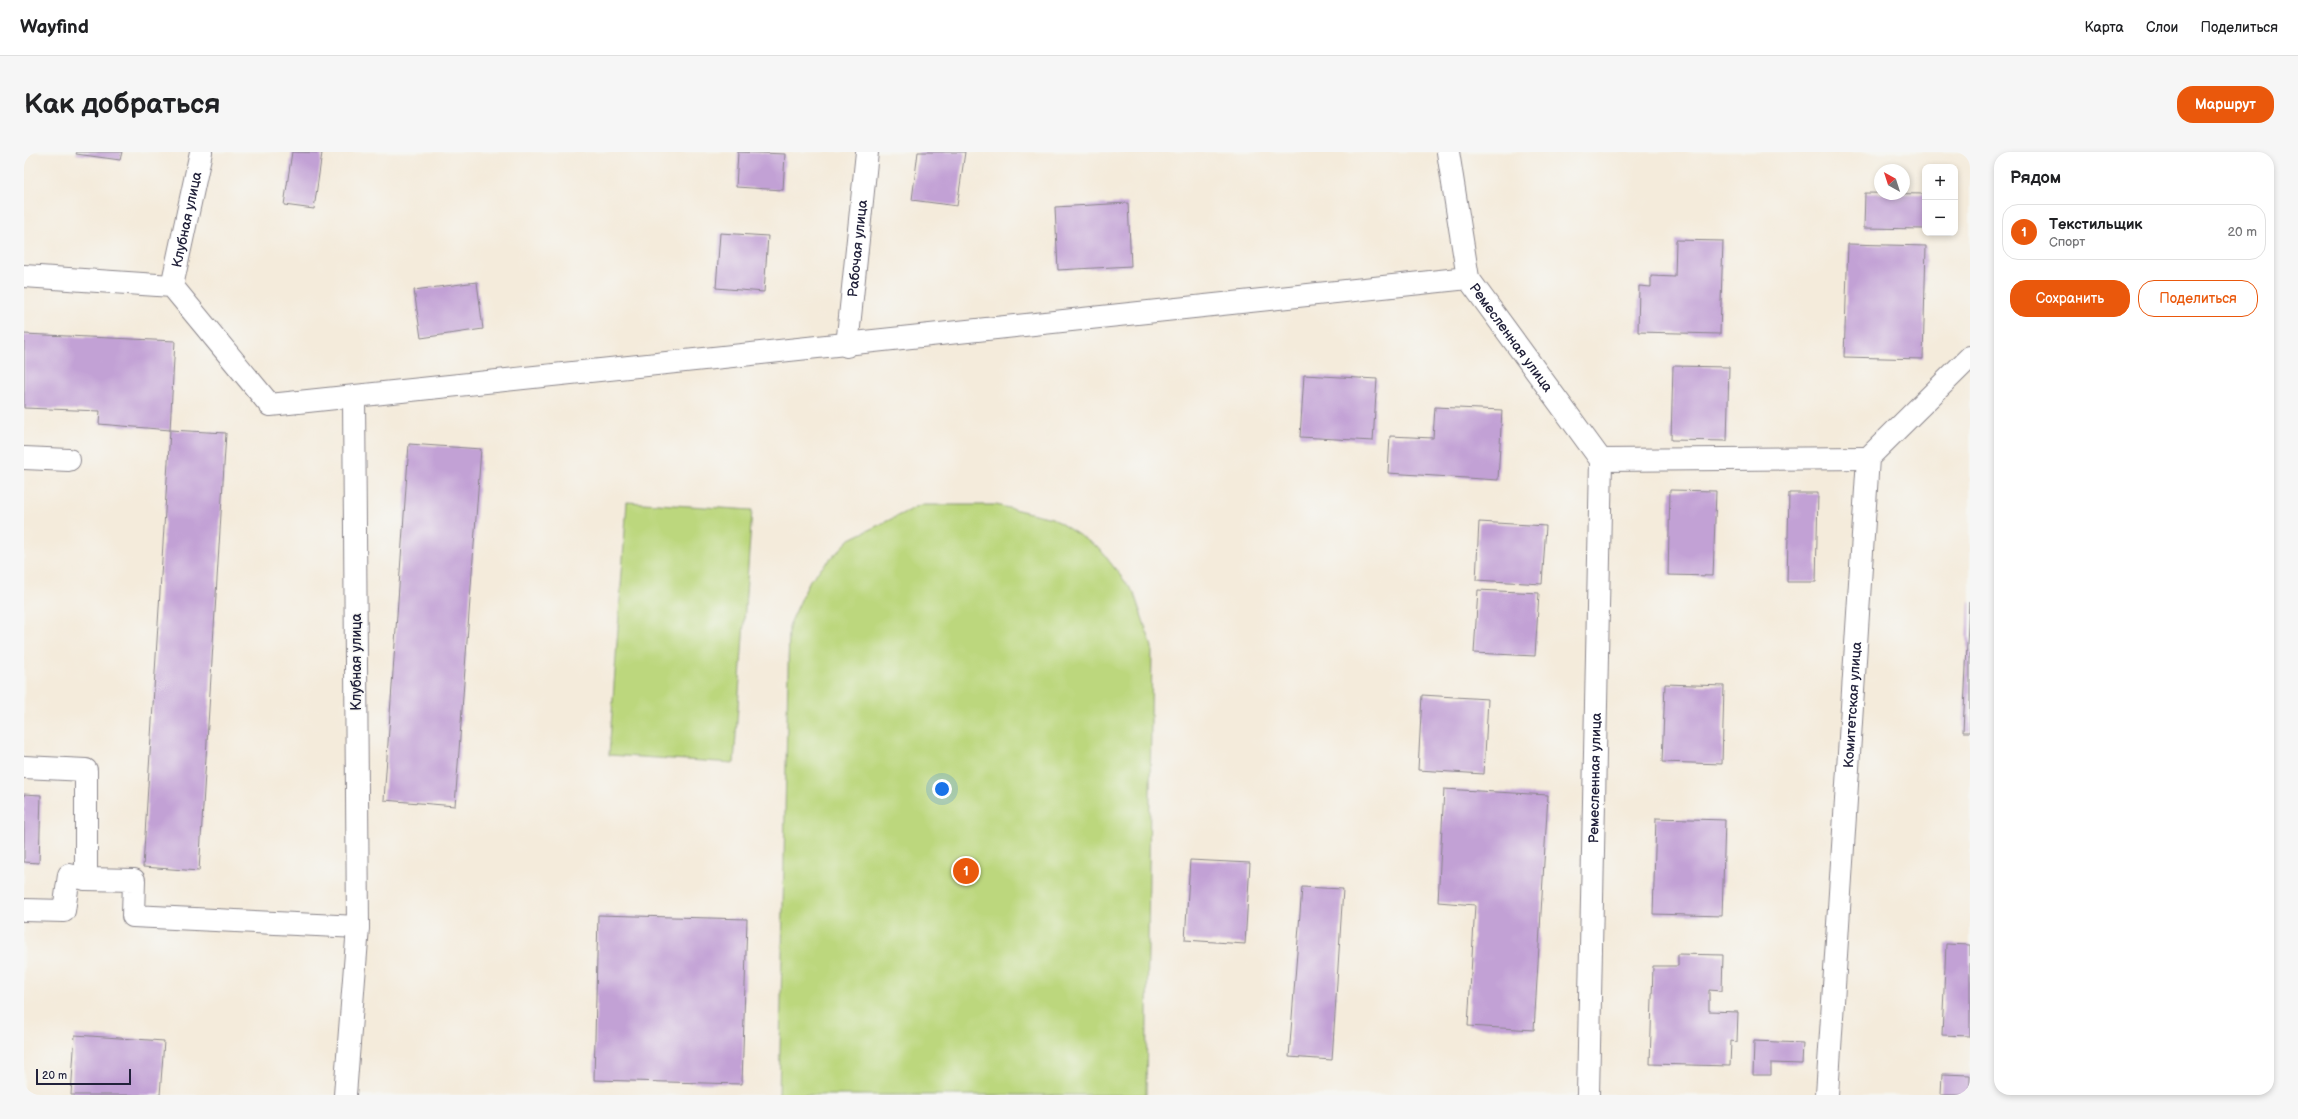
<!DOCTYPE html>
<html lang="ru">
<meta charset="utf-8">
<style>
:root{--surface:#fff;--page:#f6f6f6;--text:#202124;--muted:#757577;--line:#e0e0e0;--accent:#ea580c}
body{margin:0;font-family:"Balsamiq Sans",sans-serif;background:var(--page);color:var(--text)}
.controls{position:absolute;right:12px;top:12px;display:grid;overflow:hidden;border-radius:8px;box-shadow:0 2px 6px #0003}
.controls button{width:36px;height:36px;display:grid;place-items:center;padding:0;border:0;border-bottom:1px solid var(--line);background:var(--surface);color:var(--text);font:20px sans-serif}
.compass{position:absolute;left:1850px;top:12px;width:36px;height:36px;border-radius:50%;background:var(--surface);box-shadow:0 2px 6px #0003;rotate:321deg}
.scale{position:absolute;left:12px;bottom:10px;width:95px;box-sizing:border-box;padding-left:4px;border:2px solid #22223b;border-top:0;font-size:11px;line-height:14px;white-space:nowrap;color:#22223b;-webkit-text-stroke:3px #f6f6f2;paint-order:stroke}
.you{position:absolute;left:918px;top:637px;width:14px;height:14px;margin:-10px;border:3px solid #fff;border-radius:50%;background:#1a73e8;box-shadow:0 0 0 6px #1a73e833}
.badge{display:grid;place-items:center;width:26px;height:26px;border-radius:50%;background:var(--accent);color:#fff;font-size:13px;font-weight:700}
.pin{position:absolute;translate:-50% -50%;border:2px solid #fff;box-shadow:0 1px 4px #0006}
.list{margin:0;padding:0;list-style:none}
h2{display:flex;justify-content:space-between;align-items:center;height:52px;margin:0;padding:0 16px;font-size:17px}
h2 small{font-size:13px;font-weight:400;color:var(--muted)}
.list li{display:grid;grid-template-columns:26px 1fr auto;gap:12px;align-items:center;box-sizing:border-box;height:56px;margin:0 8px 8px;padding:0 8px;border:1px solid var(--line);border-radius:16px}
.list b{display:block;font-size:15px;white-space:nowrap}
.list p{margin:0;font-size:13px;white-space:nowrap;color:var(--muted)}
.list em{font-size:13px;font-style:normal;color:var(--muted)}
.actions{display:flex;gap:8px;padding:12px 16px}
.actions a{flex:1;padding:9px 0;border:1px solid var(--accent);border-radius:16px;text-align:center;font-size:14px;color:var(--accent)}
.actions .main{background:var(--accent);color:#fff}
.map{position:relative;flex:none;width:1946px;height:943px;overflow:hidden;border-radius:16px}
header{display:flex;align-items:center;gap:24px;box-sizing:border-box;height:56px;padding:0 20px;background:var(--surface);border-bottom:1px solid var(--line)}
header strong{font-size:19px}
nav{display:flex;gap:22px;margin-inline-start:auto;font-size:14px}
.intro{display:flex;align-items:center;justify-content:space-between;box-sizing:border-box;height:96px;padding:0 24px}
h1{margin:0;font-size:28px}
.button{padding:10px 18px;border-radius:16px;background:var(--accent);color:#fff;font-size:14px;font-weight:700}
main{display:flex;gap:24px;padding:0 24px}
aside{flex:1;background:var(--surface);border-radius:16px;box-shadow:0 2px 6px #0003}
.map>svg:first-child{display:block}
.green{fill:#bcd77d;stroke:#6f7c5c}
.building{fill:#c2a1d5}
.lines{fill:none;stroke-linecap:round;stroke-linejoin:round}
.minor-casing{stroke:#8b868b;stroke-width:24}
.minor{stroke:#fff;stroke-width:22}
.labels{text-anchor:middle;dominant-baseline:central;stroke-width:3;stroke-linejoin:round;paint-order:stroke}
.street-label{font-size:14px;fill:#22223b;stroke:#f6f6f2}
</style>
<header>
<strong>Wayfind</strong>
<nav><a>Карта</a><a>Слои</a><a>Поделиться</a></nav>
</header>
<div class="intro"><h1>Как добраться</h1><a class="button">Маршрут</a></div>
<main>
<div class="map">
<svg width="1946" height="943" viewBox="0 0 1946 943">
<rect width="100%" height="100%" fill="#f6f6f2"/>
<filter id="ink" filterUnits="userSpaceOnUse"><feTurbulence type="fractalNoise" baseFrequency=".025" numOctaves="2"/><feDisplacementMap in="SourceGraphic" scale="8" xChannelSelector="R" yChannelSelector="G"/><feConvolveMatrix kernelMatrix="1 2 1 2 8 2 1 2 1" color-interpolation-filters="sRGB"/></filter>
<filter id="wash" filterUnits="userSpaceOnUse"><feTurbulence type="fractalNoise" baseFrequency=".012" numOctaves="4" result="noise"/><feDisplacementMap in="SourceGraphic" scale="16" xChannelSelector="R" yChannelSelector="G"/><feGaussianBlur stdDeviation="0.9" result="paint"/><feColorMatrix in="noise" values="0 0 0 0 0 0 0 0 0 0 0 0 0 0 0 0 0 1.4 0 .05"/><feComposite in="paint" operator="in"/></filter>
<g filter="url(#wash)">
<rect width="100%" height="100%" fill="#f4ebdb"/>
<g class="green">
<path d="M603 350 728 358 710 611 585 603Z"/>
<path d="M896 353H972L1028 366 1075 396 1110 441 1128 495 1122 943H755L765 474 786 428 826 387Z"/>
</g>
<g id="blocks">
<g class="building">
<path d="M53 0H98L96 8 52 2Z"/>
<path d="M268 0 298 1 290 57 260 53Z"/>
<path d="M714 0 761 2 759 38 712 35Z"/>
<path d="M894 0H941L933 54 888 48Z"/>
<path d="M1841 41 1901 42V77L1840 76Z"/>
<path d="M1104 51 1107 114 1034 118 1031 55Z"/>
<path d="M696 81 744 84 740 140 692 136Z"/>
<path d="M1652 88 1699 89 1696 182 1614 180 1615 134 1627 135V124L1651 125Z"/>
<path d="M1824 92 1902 94 1899 207 1820 205Z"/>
<path d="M453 130 459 177 397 186 390 138Z"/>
<path d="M0 182 151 189 146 278 75 272 76 259 0 256Z"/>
<path d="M1649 214 1705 215 1703 289 1647 288Z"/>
<path d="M1280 223 1353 227 1349 289 1276 285Z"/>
<path d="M1411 255 1478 258 1474 328 1364 321 1366 284 1409 286Z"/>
<path d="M146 278 202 281 175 719 119 715Z"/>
<path d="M385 292 457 297 431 654 360 648Z"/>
<path d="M1646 338 1692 339 1689 424 1644 423Z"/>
<path d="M1765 341H1794L1792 430H1763Z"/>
<path d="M1455 370 1522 374 1518 432 1452 428Z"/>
<path d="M1454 438 1515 441 1511 504 1450 501Z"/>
<path d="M1945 450 1946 451V580H1939Z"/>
<path d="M1641 532 1700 534 1698 612 1638 610Z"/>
<path d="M1398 543 1464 547 1460 622 1394 618Z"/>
<path d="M1420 637 1524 643 1510 878 1444 874 1451 753 1414 750Z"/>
<path d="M0 642 17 643 15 711 0 710Z"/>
<path d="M1632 666 1701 668 1698 764 1629 762Z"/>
<path d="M1166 708 1226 711 1221 792 1161 788Z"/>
<path d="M1278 735 1319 737 1308 908 1265 905Z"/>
<path d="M574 763 723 767 718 932 570 928Z"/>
<path d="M1922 792 1946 793V884L1918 883Z"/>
<path d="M1654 802 1699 803 1698 839 1685 838V859L1714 860 1713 890 1707 889 1706 914 1626 912 1629 814H1654Z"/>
<path d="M51 883 140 889 136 943H47Z"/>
<path d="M1730 889 1779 891 1778 912 1747 911V923H1729Z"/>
<path d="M1918 922 1946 923V943H1917Z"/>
</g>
</g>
</g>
<g filter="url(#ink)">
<use href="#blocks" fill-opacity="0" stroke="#8b868b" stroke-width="1"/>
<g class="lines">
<defs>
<g id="minor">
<path id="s1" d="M1424 0 1444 126 1577 308 1844 306"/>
<path d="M0 124 148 134 246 253 1444 126"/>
<path id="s2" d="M148 134 177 0"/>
<path id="s3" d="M823 194 843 0"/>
<path d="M0 306 45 308"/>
<path d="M0 615 62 618V727"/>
<path d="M0 758 40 759 45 723 62 727 110 728 109 764 334 775"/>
<path d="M321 943 334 775 330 245"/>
<path id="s4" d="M1564 943 1577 308"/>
<path id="s5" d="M1803 943 1844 306 1946 205"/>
</g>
</defs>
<use href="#minor" class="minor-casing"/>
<use href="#minor" class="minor"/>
</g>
</g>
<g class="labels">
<g class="street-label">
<text stroke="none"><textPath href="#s2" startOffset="68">Клубная улица</textPath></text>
<text stroke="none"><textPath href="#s3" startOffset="98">Рабочая улица</textPath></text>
<text stroke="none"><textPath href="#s1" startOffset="201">Ремесленная улица</textPath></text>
<text transform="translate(332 510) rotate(-90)">Клубная улица</text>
<text stroke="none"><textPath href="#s5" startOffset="391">Комитетская улица</textPath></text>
<text stroke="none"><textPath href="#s4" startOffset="317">Ремесленная улица</textPath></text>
</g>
</g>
</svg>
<div class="controls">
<button>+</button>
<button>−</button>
</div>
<svg class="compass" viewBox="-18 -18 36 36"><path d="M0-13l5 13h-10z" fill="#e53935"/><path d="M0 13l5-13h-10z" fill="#757577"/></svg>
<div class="scale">20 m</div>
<div class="you"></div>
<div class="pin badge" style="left:942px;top:719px">1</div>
</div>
<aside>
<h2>Рядом<small></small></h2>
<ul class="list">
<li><span class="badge">1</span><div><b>Текстильщик</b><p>Спорт</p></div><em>20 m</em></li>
</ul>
<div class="actions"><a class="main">Сохранить</a><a>Поделиться</a></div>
</aside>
</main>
